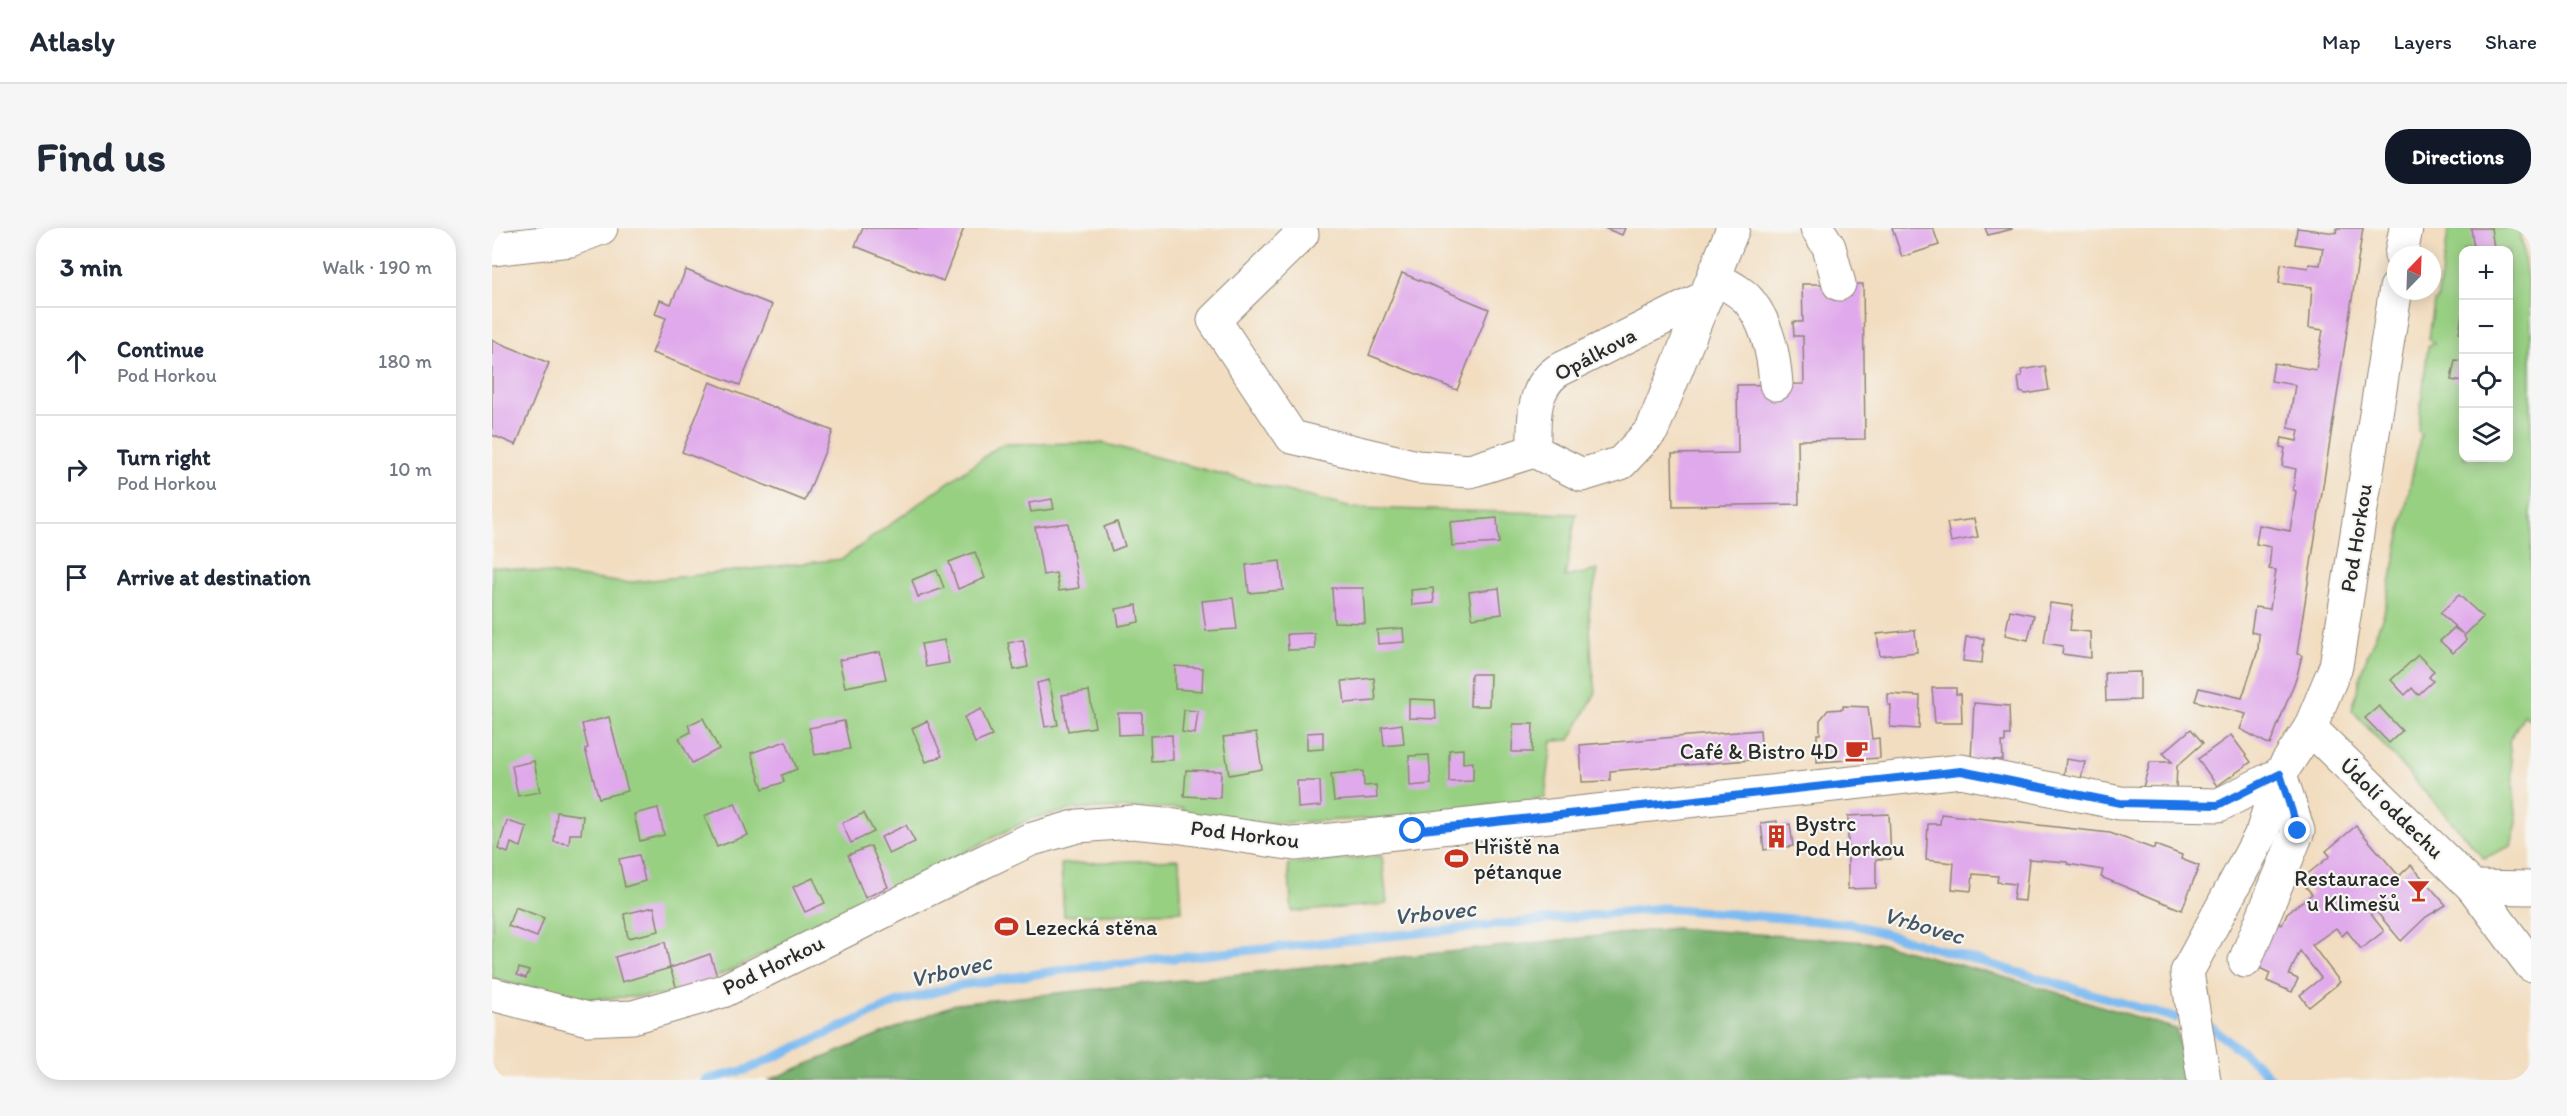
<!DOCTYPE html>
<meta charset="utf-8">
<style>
:root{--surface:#fff;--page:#f6f6f7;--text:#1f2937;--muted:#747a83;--line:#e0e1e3;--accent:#111827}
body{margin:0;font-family:Itim,sans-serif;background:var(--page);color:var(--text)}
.controls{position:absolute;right:18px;top:18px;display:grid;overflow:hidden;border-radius:12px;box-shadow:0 3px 15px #0003}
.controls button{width:54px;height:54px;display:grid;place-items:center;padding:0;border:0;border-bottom:2px solid var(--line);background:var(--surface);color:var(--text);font:30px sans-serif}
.compass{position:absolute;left:1895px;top:18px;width:54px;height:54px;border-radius:50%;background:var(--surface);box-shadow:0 3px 15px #0003;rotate:23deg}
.stop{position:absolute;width:18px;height:18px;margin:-14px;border:4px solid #1a73e8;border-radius:50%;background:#fff}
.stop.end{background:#1a73e8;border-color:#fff;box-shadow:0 2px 6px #0008}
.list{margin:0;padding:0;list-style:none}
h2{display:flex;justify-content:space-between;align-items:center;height:78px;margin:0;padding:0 24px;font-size:26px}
h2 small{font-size:20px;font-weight:400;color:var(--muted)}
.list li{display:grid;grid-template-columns:39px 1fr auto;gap:18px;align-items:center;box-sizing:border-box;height:108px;padding:0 24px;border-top:2px solid var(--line)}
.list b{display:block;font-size:22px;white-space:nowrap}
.list p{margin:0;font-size:20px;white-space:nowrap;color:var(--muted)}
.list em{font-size:20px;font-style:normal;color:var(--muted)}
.icon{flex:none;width:33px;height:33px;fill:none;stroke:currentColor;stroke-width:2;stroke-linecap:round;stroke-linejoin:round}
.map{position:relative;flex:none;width:2039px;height:852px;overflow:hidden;border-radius:24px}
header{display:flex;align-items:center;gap:36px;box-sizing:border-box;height:84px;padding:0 30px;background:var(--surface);border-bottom:2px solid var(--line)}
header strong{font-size:28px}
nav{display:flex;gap:33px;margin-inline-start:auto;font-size:21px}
.intro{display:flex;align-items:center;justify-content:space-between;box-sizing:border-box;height:144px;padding:0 36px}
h1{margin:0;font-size:42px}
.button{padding:15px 27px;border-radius:24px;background:var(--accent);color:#fff;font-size:21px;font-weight:700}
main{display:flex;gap:36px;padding:0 36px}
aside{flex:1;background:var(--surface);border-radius:24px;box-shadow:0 3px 15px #0003}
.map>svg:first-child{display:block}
.green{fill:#98d082;stroke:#627e56;stroke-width:1.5;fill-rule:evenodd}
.forest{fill:#7ab270;stroke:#526e4e;stroke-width:1.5}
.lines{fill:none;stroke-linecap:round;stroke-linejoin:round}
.stream{stroke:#7ebbf1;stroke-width:9}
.building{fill:#e0a9eb}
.minor-casing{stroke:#8e8476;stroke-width:35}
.minor{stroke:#fff;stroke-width:33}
.route{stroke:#1a73e8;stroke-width:8}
.labels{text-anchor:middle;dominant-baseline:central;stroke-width:4.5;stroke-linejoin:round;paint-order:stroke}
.street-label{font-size:22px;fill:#2b2b2b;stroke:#f6f6f2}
.poi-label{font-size:22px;fill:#2b2b2b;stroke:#f6f6f2;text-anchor:start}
.water-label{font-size:24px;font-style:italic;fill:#445666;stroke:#f6f6f2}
</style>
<header>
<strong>Atlasly</strong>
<nav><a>Map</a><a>Layers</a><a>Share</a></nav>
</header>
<div class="intro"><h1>Find us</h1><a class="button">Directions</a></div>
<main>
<aside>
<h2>3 min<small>Walk · 190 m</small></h2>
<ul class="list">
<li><svg class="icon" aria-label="ahead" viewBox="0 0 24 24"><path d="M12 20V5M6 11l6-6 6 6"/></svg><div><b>Continue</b><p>Pod Horkou</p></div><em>180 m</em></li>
<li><svg class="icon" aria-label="right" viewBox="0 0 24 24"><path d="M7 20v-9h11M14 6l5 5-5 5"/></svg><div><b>Turn right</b><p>Pod Horkou</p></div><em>10 m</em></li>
<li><svg class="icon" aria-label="arrive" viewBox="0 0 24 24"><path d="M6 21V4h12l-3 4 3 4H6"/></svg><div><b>Arrive at destination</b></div></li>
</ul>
</aside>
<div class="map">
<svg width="2039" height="852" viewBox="0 0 2039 852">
<rect width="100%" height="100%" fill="#f6f6f2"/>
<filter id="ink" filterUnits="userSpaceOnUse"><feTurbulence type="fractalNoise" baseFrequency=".0167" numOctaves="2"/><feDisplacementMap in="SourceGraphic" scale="12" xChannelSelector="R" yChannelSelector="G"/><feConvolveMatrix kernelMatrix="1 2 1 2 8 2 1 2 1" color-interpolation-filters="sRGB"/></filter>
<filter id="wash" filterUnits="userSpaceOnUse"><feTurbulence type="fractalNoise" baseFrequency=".008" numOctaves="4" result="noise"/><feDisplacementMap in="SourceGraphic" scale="24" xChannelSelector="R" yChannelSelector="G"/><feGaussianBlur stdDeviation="1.35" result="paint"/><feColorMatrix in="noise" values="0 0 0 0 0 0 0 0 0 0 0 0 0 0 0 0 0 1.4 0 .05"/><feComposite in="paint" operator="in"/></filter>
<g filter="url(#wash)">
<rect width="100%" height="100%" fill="#f2ddc0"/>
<g class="green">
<path d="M1957 0H2028L2038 74 2039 102V493L2032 487 2017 513 2025 595 2019 618 1992 630 1860 482 1871 439 1892 385 1929 205 1926 203 1936 119 1942 115 1937 111 1942 74 1945 72ZM1972 22H2016V230H1972Z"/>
<path d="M610 215 860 280 1084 286 1073 349 1106 342 1097 383 1100 436 1104 464 1078 512 1060 513 1053 570 898 590 786 595 694 592 691 580 584 581 538 591 236 744 179 767 94 771 11 754 0 749V338L133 355 350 331 510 216Z"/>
<path d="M890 628 895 676 800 684 796 636Z"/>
<path d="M687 631 690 683 572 688 569 636Z"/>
</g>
<path class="forest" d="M1183 700 1387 715 1537 756 1684 801 1696 852H277L463 776Z"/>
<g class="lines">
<g class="stream">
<path d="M1713 799 1720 800 1766 837 1780 852"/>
<path d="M213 852 254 842 403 775 469 757 584 740 1170 680 1360 696 1683 790"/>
</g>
</g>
<g id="blocks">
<g class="building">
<path d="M371 0H472L451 53 363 18Z"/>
<path d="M1112 0H1133L1130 7Z"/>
<path d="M1400 0H1441L1447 17 1410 29Z"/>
<path d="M1493 0H1519L1520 1 1496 7Z"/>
<path d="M1805 0 1844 5 1845 0H1871L1805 426 1810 427 1805 448 1778 517 1748 501 1754 486 1703 473 1707 460 1750 470 1766 422 1767 406 1759 404 1763 379 1778 381 1784 342 1777 341 1779 319 1764 316 1767 297 1798 303 1804 263 1801 262 1804 241 1790 238 1793 220 1788 219 1790 210 1805 213 1807 202 1796 200 1803 157 1779 153 1782 135 1824 142 1831 102 1817 100 1820 59 1787 55 1789 36 1816 40 1817 36 1828 37 1831 20 1803 16Z"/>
<path d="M1979 0H1999L2002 20 1982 22Z"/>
<path d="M194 42 280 77 248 157 160 125 174 90 163 86 168 72 179 76Z"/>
<path d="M910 45 997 81 965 162 877 127Z"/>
<path d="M1310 56H1371L1373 211 1306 212 1307 276 1181 278 1180 226 1246 225 1245 157 1312 156 1311 108H1302L1301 94H1311Z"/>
<path d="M1970 87H1971V106L1967 105Z"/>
<path d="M0 112 57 135 24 217 0 207Z"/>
<path d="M1963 132 1971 133V154L1959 152Z"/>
<path d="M1553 138 1557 162 1534 166 1528 164 1526 149 1530 148 1529 142Z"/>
<path d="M218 154 341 203 313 273 190 224Z"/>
<path d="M560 271 562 281 539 284 537 275Z"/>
<path d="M1005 290 1007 315 960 318 958 294Z"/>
<path d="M1482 291 1486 309 1459 314 1455 295Z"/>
<path d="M625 294 633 318 620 323 612 299Z"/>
<path d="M576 295 587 360 567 363 564 345 551 347 543 299Z"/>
<path d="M483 324 493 350 466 361 457 334Z"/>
<path d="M788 333 791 362 757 365 754 337Z"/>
<path d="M445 342 452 360 426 369 420 352Z"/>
<path d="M840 360H871L873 395 842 394Z"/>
<path d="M941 360 942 375 920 377 919 362Z"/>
<path d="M1007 360 1010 386 980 390 977 364Z"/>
<path d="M1967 367 1991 389 1972 408 1974 412 1961 425 1948 413 1962 400 1971 406 1948 385Z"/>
<path d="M741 370 745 401 714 403 710 373Z"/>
<path d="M1558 375 1581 378 1578 402 1598 404 1599 430 1570 426 1571 418 1552 415Z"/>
<path d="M645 377 647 394 627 398 624 381Z"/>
<path d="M1518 382 1542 387 1536 412 1513 407Z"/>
<path d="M911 400 912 414 886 416 885 402Z"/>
<path d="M1423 402 1425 424 1388 428 1385 406Z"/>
<path d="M822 405 823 421 796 422 795 406Z"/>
<path d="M1474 409 1492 410 1490 435 1471 433Z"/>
<path d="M452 412 457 435 434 439 429 416Z"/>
<path d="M531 412 536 439 522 442 516 415Z"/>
<path d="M388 424 394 451 353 459 347 432Z"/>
<path d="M1926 427 1942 443 1937 449 1941 453 1926 467 1920 460 1913 467 1899 452Z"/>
<path d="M683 438 711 440 710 463 683 461Z"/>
<path d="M1648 444V472L1614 473 1613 445Z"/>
<path d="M979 446H998L997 478H978Z"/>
<path d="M882 450 884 473 853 475 850 453Z"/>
<path d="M557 452 566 497 553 499 545 455Z"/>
<path d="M1440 460H1464V466H1469L1470 495H1443Z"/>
<path d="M597 463 603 499 576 503 570 467Z"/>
<path d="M1396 466 1428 468 1427 501 1398 499 1399 477H1396Z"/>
<path d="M917 471 943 472 944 491 917 490Z"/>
<path d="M1482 475 1517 478 1518 507H1513V514H1510L1511 532 1479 531Z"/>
<path d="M1351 478 1376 479 1380 511 1387 510 1388 530 1325 534V506H1328V492L1336 482 1351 481Z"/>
<path d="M1887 478 1910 503 1897 515 1873 490Z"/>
<path d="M489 481 500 508 483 515 472 489Z"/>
<path d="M692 482 706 483 703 506 690 504Z"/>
<path d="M626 485H650V506L627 507Z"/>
<path d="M117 489 136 563 107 570 93 521 96 520 90 496Z"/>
<path d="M211 490 227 521 200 535 187 510 199 504 196 497Z"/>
<path d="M352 493 358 521 323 527 317 500Z"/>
<path d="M435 493 450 528 434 534 420 500Z"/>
<path d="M910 496 912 516 892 518 890 499Z"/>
<path d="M1021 496H1041L1040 524H1020Z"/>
<path d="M1699 501 1711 515 1685 538 1684 560 1651 559 1658 534H1680L1671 525Z"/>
<path d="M1268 502 1270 531 1118 543V553L1090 554 1088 517Z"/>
<path d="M831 504V521L815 522V505Z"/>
<path d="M764 505 770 541 737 547 731 509Z"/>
<path d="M680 507 681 532 659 533 658 508Z"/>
<path d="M1739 507 1759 534 1725 558 1706 531Z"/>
<path d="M294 513 305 541 290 547 292 554 271 561 259 525Z"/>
<path d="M971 521V535L981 534V553L957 554V522Z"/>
<path d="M937 527 939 556 918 558 917 528Z"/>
<path d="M1574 531 1593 534 1589 551 1572 547Z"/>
<path d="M42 533 48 564 26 568 20 538Z"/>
<path d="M694 542 729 543 728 570 692 568Z"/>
<path d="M871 543 872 558 884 557 885 570 842 573 839 546Z"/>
<path d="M805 553H828L829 578 806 580Z"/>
<path d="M243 575 256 607 225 619 212 588Z"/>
<path d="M166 580 172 607 148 613 142 586Z"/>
<path d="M65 584 91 588 89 606H78L77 616 62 614Z"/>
<path d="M372 585 382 604 359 615 350 595Z"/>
<path d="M1397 586 1399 631H1384V660L1356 661V588Z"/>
<path d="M1449 586 1618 605 1662 621 1663 617 1690 627 1689 631 1707 638 1690 682 1609 649 1611 642 1576 636 1575 634 1537 631 1533 673 1521 672 1523 656 1505 654 1506 648 1481 646 1479 663 1460 661 1462 635 1434 632 1436 596H1448Z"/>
<path d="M15 593 35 599 29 619 19 615 16 625 6 621Z"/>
<path d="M1285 593V597L1298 596 1301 618 1272 622 1269 595Z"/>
<path d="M414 597 423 614 397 626 389 609Z"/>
<path d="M1864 598 1907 648 1919 637 1954 677 1934 689 1909 713 1883 682 1878 685 1892 703 1869 721 1855 703 1850 708 1844 700 1820 717 1848 754 1817 779 1808 767 1829 750 1808 723 1797 747 1806 751 1800 764 1775 753 1778 745 1757 735 1785 695 1790 697 1795 685 1820 666 1808 652 1838 628 1834 623Z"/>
<path d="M379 618 396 659 373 670 356 627Z"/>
<path d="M147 627 153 653 133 659 127 631Z"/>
<path d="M321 650 333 675 313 684 301 659Z"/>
<path d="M23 679 52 690 45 709 16 698Z"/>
<path d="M162 679 167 703 136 710 132 686Z"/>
<path d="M173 714 178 740 130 754 123 729Z"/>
<path d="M218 726 225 748 187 767 178 740Z"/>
<path d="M27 740 37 743 34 750 25 747Z"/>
</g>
</g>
</g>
<g filter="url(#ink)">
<use href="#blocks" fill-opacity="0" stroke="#8e8476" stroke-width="1.5"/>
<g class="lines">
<defs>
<g id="minor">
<path d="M1325 0 1337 19 1347 56"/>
<path d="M810 6 722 92 800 209 925 239 978 243 1042 223"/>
<path d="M0 21 78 12 109 0"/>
<path d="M1909 27 1914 0"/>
<path d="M1222 49C1233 56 1249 63 1257 73 1276 96 1282 128 1284 156"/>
<path d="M1214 69 1065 143C1039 162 1042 194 1042 223L1090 247 1129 235 1160 202 1241 0"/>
<path d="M1818 500 1981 659 2039 737"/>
<path d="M1981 659 2039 660"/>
<path d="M1753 733 1806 603 1788 546"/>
<path d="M0 766 96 791 141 789 231 763 489 635 537 612 586 598 640 594 683 598 803 616 1469 543 1628 575 1727 577 1788 546 1818 500 1844 438 1904 60"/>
<path d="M1712 852 1695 744 1770 605 1788 546"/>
</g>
</defs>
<use href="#minor" class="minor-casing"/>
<use href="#minor" class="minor"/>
</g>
</g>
<g class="lines" filter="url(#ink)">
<path class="route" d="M921 603 1469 543 1628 575 1726 577 1788 546 1806 603"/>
</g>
<defs>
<symbol id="cafe-bare" viewBox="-9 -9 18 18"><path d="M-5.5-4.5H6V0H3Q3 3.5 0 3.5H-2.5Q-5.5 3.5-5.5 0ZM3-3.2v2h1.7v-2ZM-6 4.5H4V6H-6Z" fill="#c8321e" stroke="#f6f6f2" stroke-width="2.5" paint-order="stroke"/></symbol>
<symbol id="building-bare" viewBox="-9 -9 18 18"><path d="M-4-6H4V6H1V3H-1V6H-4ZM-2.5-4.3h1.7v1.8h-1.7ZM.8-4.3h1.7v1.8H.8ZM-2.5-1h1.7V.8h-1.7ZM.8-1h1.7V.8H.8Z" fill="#c8321e" stroke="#f6f6f2" stroke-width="2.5" paint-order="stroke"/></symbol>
<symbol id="stadium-bare" viewBox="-9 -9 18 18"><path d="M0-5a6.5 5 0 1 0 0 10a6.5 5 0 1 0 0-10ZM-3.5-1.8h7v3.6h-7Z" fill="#c8321e" stroke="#f6f6f2" stroke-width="2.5" paint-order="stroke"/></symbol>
<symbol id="bar-bare" viewBox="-9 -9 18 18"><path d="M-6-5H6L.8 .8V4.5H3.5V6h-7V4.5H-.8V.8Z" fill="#c8321e" stroke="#f6f6f2" stroke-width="2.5" paint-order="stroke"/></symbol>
</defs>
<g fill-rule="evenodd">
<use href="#cafe-bare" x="1348" y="506" width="33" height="33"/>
<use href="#building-bare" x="1268" y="592" width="33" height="33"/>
<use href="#stadium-bare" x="948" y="614" width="33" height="33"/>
<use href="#bar-bare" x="1910" y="646" width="33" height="33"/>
<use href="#stadium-bare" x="498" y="682" width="33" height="33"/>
</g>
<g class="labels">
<g class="street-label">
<text transform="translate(1103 126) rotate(-28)">Opálkova</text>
<text transform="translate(1864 310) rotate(-81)">Pod Horkou</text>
<text transform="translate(1900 580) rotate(44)">Údolí oddechu</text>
<text transform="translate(753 606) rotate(7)">Pod Horkou</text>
<text transform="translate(281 737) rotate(-26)">Pod Horkou</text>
</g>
<g class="poi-label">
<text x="1346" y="523" text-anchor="end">Café &amp; Bistro 4D</text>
<text x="1303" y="595">Bystrc<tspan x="1303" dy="25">Pod Horkou</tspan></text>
<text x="982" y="618">Hřiště na<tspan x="982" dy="25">pétanque</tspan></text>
<text x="1908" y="650" text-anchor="end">Restaurace<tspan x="1908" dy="25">u Klimešů</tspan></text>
<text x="533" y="699">Lezecká stěna</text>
</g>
<g class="water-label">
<text transform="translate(943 684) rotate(-6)">Vrbovec</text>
<text transform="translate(1432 697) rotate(16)">Vrbovec</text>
<text transform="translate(459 742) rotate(-13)">Vrbovec</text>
</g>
</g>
</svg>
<div class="controls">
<button>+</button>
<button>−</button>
<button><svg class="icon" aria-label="locate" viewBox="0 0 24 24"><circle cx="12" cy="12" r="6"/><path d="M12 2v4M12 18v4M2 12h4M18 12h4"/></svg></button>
<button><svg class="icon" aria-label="layers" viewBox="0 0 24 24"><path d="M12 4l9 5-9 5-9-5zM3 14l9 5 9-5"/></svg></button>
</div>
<svg class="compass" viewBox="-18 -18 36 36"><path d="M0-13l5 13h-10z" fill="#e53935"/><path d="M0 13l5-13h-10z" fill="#747a83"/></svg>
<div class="stop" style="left:921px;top:603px"></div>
<div class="stop end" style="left:1806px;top:603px"></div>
</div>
</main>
